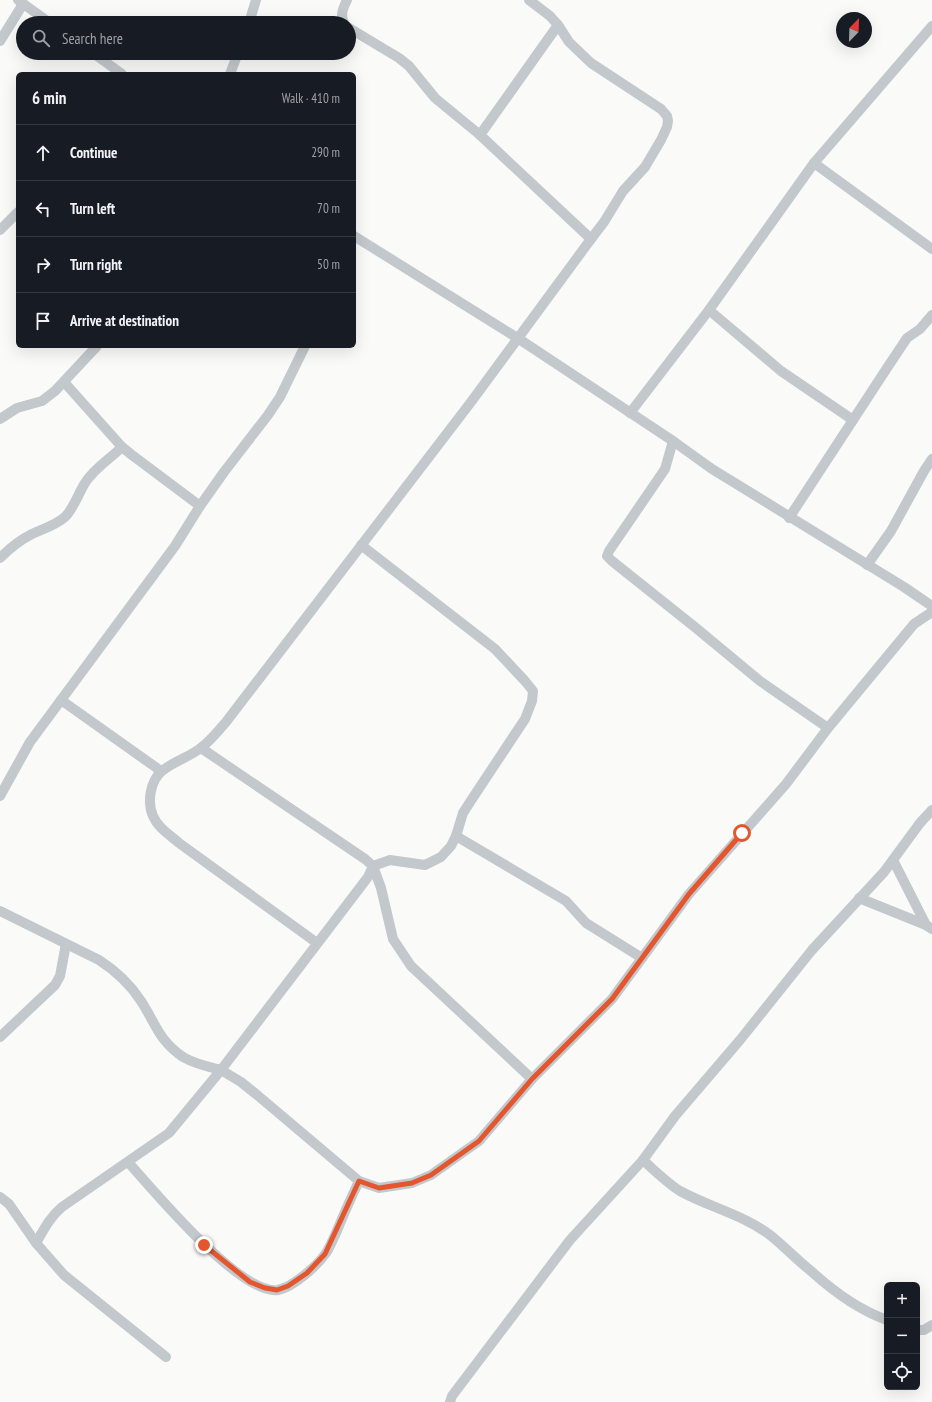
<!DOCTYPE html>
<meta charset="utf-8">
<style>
:root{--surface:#171b24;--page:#242831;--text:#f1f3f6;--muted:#9ea1a6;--line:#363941}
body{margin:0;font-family:"PT Sans Narrow",sans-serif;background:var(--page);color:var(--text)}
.controls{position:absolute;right:12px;bottom:12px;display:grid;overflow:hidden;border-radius:6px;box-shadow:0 4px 16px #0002}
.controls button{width:36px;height:36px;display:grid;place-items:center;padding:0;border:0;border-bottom:1px solid var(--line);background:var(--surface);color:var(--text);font:20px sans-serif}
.compass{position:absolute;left:836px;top:12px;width:36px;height:36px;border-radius:50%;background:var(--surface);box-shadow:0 4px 16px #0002;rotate:23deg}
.stop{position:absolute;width:12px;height:12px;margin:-9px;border:3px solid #e4572e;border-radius:50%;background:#fff}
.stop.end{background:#e4572e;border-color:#fff;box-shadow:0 1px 4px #0008}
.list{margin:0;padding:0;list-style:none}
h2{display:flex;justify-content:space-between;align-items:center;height:52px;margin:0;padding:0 16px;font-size:17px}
h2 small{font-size:13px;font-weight:400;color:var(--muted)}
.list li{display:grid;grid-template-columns:26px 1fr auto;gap:12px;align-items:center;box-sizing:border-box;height:56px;padding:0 16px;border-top:1px solid var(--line)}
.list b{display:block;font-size:15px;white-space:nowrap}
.list em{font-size:13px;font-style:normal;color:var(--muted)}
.icon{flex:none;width:22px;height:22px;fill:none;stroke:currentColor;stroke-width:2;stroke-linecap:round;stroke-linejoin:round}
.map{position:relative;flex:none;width:932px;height:1402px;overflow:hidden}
.search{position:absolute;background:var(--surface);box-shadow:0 4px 16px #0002;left:16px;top:16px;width:340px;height:44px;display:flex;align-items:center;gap:10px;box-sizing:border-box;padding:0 14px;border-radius:22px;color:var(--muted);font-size:15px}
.panel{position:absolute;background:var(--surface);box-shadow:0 4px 16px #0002;left:16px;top:72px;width:340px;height:276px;border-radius:6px}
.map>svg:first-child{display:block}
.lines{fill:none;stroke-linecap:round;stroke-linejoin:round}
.street{stroke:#c3c8cc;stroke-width:10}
.route{stroke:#e4572e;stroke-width:5}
</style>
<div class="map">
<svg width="932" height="1402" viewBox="0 0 932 1402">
<rect width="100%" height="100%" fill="#fafaf8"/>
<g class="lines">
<g class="street">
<path d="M18 0 50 23"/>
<path d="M249 23 256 0"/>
<path d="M344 23C340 15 343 8 347 0"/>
<path d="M558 25 569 42 591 63 661 109 667 116 668 121 667 127 661 140 645 167 623 191 604 222 591 239"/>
<path d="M349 28 399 58 409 66 435 98 480 135"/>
<path d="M0 41 23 4"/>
<path d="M93 53 122 74"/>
<path d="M230 74 238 53"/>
<path d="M814 163 932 249"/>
<path d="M0 230 18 212"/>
<path d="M354 236 519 339 673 441 712 469 904 587 932 606"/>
<path d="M709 310 781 371 853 420"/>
<path d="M64 382 122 447 132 455 200 506"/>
<path d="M630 413 709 310 814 163 932 26"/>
<path d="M0 419 17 408 42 401 55 391 97 346"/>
<path d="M673 441 665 469 609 551 607 556 612 561 696 628 760 681 828 728"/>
<path d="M789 518 887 368 907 338 920 329 932 315"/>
<path d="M361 545 495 649 525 681 533 691 532 701 525 719 472 799 463 813 456 836 451 846 441 857 425 865 390 860 373 866 381 888 393 939 411 966 532 1079"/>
<path d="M0 558C10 548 20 540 32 534 43 529 56 525 65 517 74 508 78 494 85 483 94 468 110 459 122 447"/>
<path d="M867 565 891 531 924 471 932 459"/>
<path d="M61 700 161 771"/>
<path d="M201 748 365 859 373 866 368 877 221 1070 241 1082 256 1094 359 1181 379 1188 412 1183 431 1175 479 1141 532 1079 612 999 689 894 786 784 828 728 914 624 932 612"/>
<path d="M0 796 30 742 175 546 200 506 224 472 268 415 280 397 305 346"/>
<path d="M456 836 566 901 586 923 642 958"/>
<path d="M893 860 926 925"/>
<path d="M859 898 926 925 932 929"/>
<path d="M0 911 99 960C116 971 130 984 141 1001 156 1024 159 1041 183 1057 195 1064 209 1067 221 1070L169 1133 62 1207C50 1217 44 1229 36 1243"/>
<path d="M317 943 179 843C170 835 158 828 153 816 147 802 150 781 162 771 174 761 190 757 202 747 211 740 218 731 226 722L471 402 591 239 480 135 558 25 550 16 529 0"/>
<path d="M0 1037 55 985 60 976 66 944"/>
<path d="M643 1160C655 1171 667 1183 680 1191 709 1207 744 1215 770 1235 784 1246 797 1260 811 1271 833 1291 859 1310 887 1320"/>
<path d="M128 1162C153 1190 241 1296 278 1290 293 1287 317 1266 326 1253 331 1245 335 1235 339 1226 345 1211 352 1196 359 1181"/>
<path d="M0 1197 9 1204 36 1243 64 1275 166 1357"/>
<path d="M917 1330H924L932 1325"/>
<path d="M450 1402 452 1396 570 1240 643 1160 675 1116 740 1040 812 950 884 872 920 823 932 810"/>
</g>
</g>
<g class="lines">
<path class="route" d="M204 1245 250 1282 265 1288 277 1290 288 1286 307 1273 325 1254 359 1181 379 1188 412 1183 431 1175 479 1141 532 1079 612 999 689 894 742 833"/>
</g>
</svg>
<div class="controls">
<button>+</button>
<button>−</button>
<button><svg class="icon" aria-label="locate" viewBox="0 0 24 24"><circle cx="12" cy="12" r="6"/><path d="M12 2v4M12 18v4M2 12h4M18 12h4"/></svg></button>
</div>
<svg class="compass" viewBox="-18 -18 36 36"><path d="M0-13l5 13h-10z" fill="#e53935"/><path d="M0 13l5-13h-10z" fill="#9ea1a6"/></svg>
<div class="stop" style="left:742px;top:833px"></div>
<div class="stop end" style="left:204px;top:1245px"></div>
<div class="search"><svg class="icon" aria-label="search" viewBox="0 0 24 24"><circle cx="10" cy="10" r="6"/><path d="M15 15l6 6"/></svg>Search here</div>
<section class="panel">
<h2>6 min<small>Walk · 410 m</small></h2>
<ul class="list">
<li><svg class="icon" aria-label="ahead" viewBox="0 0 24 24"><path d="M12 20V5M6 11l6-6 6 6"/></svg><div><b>Continue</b></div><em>290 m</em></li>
<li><svg class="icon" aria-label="left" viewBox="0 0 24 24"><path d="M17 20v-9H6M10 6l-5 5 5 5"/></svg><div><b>Turn left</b></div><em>70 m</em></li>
<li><svg class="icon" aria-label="right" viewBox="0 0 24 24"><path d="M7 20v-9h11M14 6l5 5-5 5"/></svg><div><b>Turn right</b></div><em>50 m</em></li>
<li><svg class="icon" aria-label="arrive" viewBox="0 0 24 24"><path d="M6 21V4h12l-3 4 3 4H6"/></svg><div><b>Arrive at destination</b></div></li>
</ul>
</section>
</div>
